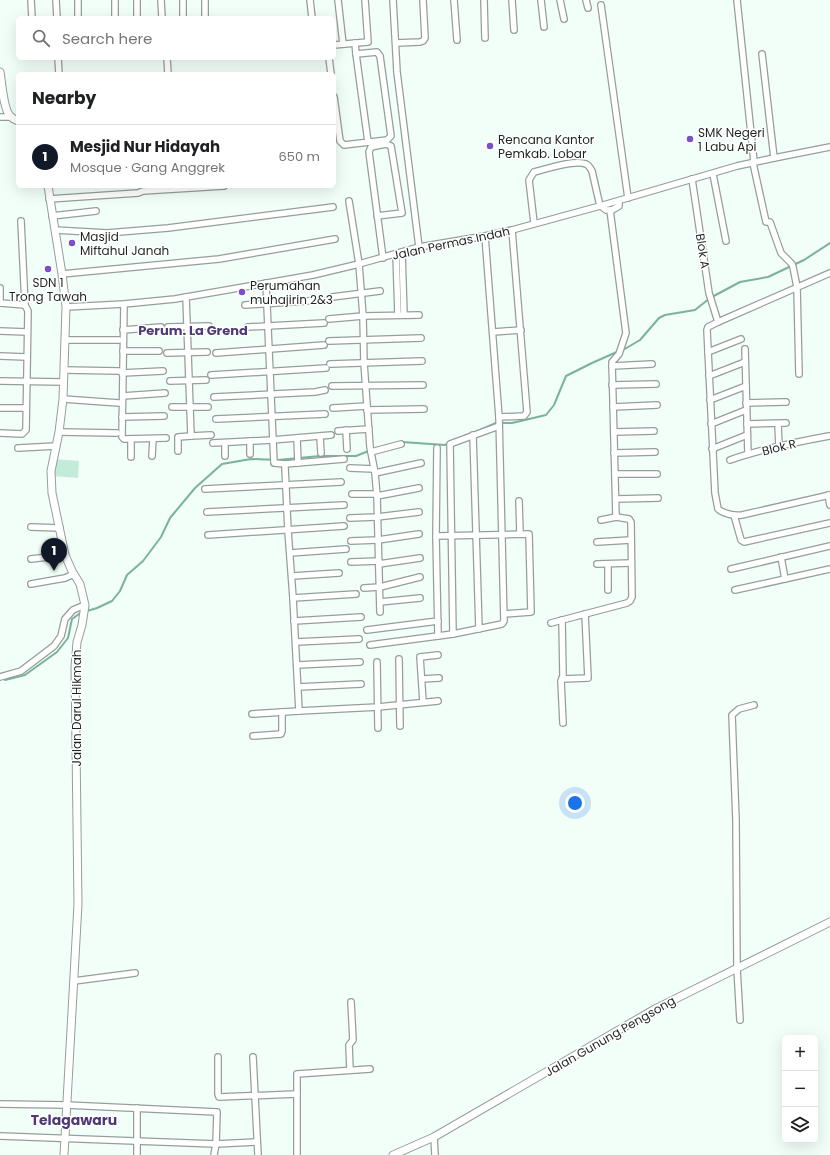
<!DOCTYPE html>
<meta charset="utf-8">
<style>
:root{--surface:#fff;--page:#f6f6f6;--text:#202124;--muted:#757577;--line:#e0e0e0;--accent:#111827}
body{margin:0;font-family:Poppins,sans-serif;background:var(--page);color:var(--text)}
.controls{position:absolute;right:12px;bottom:12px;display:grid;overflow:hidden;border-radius:6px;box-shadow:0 4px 16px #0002}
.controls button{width:36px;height:36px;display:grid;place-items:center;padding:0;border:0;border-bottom:1px solid var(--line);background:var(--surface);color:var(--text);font:20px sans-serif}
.you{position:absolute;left:575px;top:803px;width:14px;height:14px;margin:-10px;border:3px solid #fff;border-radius:50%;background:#1a73e8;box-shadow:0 0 0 6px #1a73e833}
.badge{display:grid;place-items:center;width:26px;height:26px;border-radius:50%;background:var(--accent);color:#fff;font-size:13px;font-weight:700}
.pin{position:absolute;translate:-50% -33px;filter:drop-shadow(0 1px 2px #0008)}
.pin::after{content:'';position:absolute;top:21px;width:14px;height:12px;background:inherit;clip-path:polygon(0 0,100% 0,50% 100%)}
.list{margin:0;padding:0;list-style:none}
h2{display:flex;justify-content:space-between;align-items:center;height:52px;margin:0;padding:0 16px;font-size:17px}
h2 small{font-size:13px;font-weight:400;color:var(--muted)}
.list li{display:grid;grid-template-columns:26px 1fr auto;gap:12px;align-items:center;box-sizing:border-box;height:64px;padding:0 16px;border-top:1px solid var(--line)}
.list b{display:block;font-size:15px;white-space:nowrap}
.list p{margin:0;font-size:13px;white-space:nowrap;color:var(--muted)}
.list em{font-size:13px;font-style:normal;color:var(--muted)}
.icon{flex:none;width:22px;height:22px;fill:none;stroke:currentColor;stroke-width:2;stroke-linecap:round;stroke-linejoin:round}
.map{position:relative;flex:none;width:830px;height:1155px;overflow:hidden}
.search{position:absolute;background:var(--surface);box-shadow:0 4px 16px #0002;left:16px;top:16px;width:320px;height:44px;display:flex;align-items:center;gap:10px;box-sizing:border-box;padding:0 14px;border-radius:6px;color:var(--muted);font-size:15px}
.panel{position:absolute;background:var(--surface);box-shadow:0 4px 16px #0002;left:16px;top:72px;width:320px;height:116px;border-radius:6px}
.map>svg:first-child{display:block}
.green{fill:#c3ebd9}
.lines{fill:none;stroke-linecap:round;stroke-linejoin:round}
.stream{stroke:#7ab29a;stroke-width:2}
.minor-casing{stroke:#959f9a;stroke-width:8}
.tertiary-casing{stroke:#959f9a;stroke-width:9}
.minor{stroke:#fff;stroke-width:5.5}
.tertiary{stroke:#fff;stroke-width:7}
.poi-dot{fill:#7c4fc7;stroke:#fff;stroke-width:1.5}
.labels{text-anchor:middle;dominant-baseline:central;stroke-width:3;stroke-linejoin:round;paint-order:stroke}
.poi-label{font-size:12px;fill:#1f2321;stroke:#fff;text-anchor:start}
.street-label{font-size:12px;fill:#1f2321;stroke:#fff}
.neighbourhood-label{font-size:13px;font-weight:bold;fill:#4e3a76;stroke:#fff}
.quarter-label{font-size:14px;font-weight:bold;fill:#4e3a76;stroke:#fff}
</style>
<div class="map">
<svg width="830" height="1155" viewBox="0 0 830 1155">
<rect width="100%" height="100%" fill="#f2fef8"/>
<path class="green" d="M54 459 79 461 78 478 53 476Z"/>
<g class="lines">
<g class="stream">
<path d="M623 350 640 340 659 318 665 315 695 310 710 298 740 282 768 277 804 260 830 243"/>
<path d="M466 436 496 423H512L546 415 554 405 566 376 592 363 619 351"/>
<path d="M402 442 445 445 449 443"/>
<path d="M377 448 392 444"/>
<path d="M87 611 97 608 112 601 120 591 127 575 143 561 161 537 170 518 195 488 222 464 251 459 278 460 320 456H356L371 450"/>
<path d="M5 680 25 675 57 652 68 638 72 619 79 614 83 613"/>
</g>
<defs>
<g id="minor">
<path d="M31 0 32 18"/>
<path d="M56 0 57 18"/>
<path d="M78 0V18"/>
<path d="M115 0V18"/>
<path d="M137 0V18"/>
<path d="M161 0 162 18"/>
<path d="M183 0V18"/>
<path d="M205 0V18"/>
<path d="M310 0 312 18"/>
<path d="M338 0 343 44"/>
<path d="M393 0 397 72 419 247"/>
<path d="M454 0 457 40"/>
<path d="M484 0 485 38"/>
<path d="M512 0 514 30"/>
<path d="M541 0 544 27"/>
<path d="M560 0 564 19"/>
<path d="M586 0 588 8"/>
<path d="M737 0 754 162"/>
<path d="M601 5 628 198"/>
<path d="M396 43 420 42 423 41 425 38 423 0"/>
<path d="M334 45 368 42 365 0"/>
<path d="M356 54 368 142"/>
<path d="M762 54 774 158"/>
<path d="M58 58 59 74"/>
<path d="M167 58 168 74"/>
<path d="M329 58 331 74"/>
<path d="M334 97 340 141 344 145 387 140 391 136 380 56 377 52 356 54 355 43"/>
<path d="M0 117H11"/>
<path d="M753 163 766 222H770L781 253 792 264 793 267 797 287 799 374"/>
<path d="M713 174 726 241"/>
<path d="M692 179 709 293 718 322"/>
<path d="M49 199 138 193 143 191 224 186"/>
<path d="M349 201 359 264 363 316 364 363 370 447 375 473 377 496 380 612"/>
<path d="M601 206 606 210H612L619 206V201"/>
<path d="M610 210 626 333 619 354 612 362 616 517"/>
<path d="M52 216 96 211"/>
<path d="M377 216 402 213 391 146 386 144 371 147 369 152 383 258"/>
<path d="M21 221 25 305"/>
<path d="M534 223 529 180 534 172C546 169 575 159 586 164 589 165 590 168 592 171L600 206"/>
<path d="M55 230 107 233 168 228 333 207"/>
<path d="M402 252 404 315"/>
<path d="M396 254 398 315"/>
<path d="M830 273 718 322 708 327 707 330 715 493 718 509C724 514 734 516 742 515L830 495"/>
<path d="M62 274 219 259 335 239"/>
<path d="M266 283 274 463 285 464V467L288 531 293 598 299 711 378 707 438 701"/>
<path d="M0 288V303"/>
<path d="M186 297 191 436 211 435"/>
<path d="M332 297 380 291"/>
<path d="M0 303 25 305 28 311 26 430 22 434 0 433"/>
<path d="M124 304 122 437 124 439 166 438"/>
<path d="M245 305 322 300"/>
<path d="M66 307 124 304 175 299 313 275 359 264 419 247 485 236 512 230 600 206 737 166 774 158 830 147"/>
<path d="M329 319 363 316 419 315"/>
<path d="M168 327 209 326"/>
<path d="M248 327 324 323"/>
<path d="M123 330 161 327"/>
<path d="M0 331 27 332"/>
<path d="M493 332 521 330"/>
<path d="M65 340H119"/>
<path d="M329 341 421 338"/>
<path d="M745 349 748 454"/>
<path d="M123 351H159"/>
<path d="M708 352 741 339"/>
<path d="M167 353 207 352"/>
<path d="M216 353 324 345"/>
<path d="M0 356 26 357"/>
<path d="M330 364 422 361"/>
<path d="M612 366 652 364"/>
<path d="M64 370 119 371"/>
<path d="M122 373 163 371"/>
<path d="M211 375 326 368"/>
<path d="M709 376 745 362"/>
<path d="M0 381 63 382"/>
<path d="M170 381 206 380"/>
<path d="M612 385 656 384"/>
<path d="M332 386 423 385"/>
<path d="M123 396 165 393"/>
<path d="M214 397 315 392 325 390"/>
<path d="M63 399 119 403"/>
<path d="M710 400 746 386"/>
<path d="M746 403 786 402"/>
<path d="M172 407H208"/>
<path d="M613 407 657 405"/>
<path d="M0 408H26"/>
<path d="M333 408 367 406"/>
<path d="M367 410 424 409"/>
<path d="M122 417 164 416"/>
<path d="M499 417 524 416 527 412 512 230"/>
<path d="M216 419 325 414"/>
<path d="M711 424 746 410"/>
<path d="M747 424 786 423"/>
<path d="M778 424 779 447"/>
<path d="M346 430 347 449"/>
<path d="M338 431 369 429"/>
<path d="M59 432 117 433"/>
<path d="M614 432 654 431"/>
<path d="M473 435 479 629"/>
<path d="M320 437 321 453"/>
<path d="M297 438 298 463"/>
<path d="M131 440V457"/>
<path d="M250 441V454"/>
<path d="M213 443 272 440 331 435"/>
<path d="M18 448 56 446"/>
<path d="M437 448 436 536 529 534 531 612 505 614"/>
<path d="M712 449 747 435"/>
<path d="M178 451V437L191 436"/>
<path d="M371 452 401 444"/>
<path d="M614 453 655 452"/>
<path d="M152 456 153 439"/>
<path d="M225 456V443"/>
<path d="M730 460C762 449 796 442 829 436"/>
<path d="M285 464 344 459"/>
<path d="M350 468 374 469"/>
<path d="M375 473 421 463"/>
<path d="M615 474H657"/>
<path d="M205 489 341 482"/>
<path d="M352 494H377"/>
<path d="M828 495 830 505"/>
<path d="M377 496 419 488"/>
<path d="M616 499 658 498"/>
<path d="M519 501 520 533"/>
<path d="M207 512 344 505"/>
<path d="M734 515 741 540 744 542 830 523"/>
<path d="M350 518 377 517 419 512"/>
<path d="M31 527 60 528"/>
<path d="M208 535 344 526"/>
<path d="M436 536 438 636"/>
<path d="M351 541 378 540 419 534"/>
<path d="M597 542 631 540"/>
<path d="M290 553 346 549"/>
<path d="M781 557 785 579"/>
<path d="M31 559 65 555"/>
<path d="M351 562 379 561"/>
<path d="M379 564 420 558"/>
<path d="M597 564 631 563"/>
<path d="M608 564V590"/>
<path d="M731 569 830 546"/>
<path d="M292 576 339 573"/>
<path d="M31 584 65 578 74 574"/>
<path d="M364 588 380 587 420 577"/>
<path d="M735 590 830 569"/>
<path d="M293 598 356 594"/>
<path d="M380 602 420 598"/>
<path d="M562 620 563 676 561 681 563 723"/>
<path d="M294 621 361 617"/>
<path d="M551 623 627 603 630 601 632 597 631 522 629 519 616 517 601 520"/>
<path d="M367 630 438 621"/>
<path d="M453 634 450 444 499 426"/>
<path d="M296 642 359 639"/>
<path d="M370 645 453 634 502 624 504 621 499 417 485 236"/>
<path d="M399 659 400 726"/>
<path d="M377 662 378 728"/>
<path d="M297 665 360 662"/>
<path d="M0 677 21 671 54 646 61 636 65 619 73 610 85 605"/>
<path d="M422 679 439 678"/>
<path d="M562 679 588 678 585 614"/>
<path d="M298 687 361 684"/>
<path d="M423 702 420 657 438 655"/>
<path d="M252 714 299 711"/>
<path d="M253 736 281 734 282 731V712"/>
<path d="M74 981 135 973"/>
<path d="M740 1020 737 968 736 820 732 715 739 709 754 705"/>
<path d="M218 1057V1094L219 1097 297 1094"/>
<path d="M253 1057 258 1155"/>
<path d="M350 1070 349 1045 353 1040 351 1002"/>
<path d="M0 1104 66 1105 217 1112 216 1144 214 1155"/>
<path d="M137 1108V1155"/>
<path d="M0 1136 216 1144 257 1142"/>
<path d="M434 1137 435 1155"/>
<path d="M297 1155V1074L370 1069"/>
</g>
<g id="tertiary">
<path d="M0 72C2 82 3 108 10 116 12 118 15 120 18 121"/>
<path d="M48 186 62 274 66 307 63 399 59 432 51 471 52 493 65 555 72 571 80 584 85 605 82 625 77 642 75 667 78 904 64 1155"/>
<path d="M393 1155 434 1137 655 1009 830 922"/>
</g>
</defs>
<use href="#minor" class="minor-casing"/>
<use href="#tertiary" class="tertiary-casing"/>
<use href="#minor" class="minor"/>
<use href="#tertiary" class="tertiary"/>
</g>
<g class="poi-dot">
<circle cx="690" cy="139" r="4"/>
<circle cx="490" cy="146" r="4"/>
<circle cx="72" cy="243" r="4"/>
<circle cx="48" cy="269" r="4"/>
<circle cx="242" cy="292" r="4"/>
</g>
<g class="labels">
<g class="poi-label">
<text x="698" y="132">SMK Negeri<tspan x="698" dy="14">1 Labu Api</tspan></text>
<text x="498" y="139">Rencana Kantor<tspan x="498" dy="14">Pemkab. Lobar</tspan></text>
<text x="80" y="236">Masjid<tspan x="80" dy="14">Miftahul Janah</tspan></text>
<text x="48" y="282" text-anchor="middle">SDN 1<tspan x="48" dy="14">Trong Tawah</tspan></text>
<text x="250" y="285">Perumahan<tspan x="250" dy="14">muhajirin 2&amp;3</tspan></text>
</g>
<g class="street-label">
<text transform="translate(451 243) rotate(-12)">Jalan Permas Indah</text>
<text transform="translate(703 251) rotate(81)">Blok A</text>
<text transform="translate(779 447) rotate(-14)">Blok R</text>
<text transform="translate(76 708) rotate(-90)">Jalan Darul Hikmah</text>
<text transform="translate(610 1036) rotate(-30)">Jalan Gunung Pengsong</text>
</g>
<g class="neighbourhood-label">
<text x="193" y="330">Perum. La Grend</text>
</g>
<g class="quarter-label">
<text x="74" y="1120">Telagawaru</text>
</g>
</g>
</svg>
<div class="controls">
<button>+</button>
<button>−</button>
<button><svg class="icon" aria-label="layers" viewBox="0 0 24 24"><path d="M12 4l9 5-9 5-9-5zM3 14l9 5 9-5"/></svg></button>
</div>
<div class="you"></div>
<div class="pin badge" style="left:54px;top:571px">1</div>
<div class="search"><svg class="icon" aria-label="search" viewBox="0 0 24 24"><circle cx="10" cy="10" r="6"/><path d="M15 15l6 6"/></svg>Search here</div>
<section class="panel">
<h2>Nearby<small></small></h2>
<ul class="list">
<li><span class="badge">1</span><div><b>Mesjid Nur Hidayah</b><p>Mosque · Gang Anggrek</p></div><em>650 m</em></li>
</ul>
</section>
</div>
